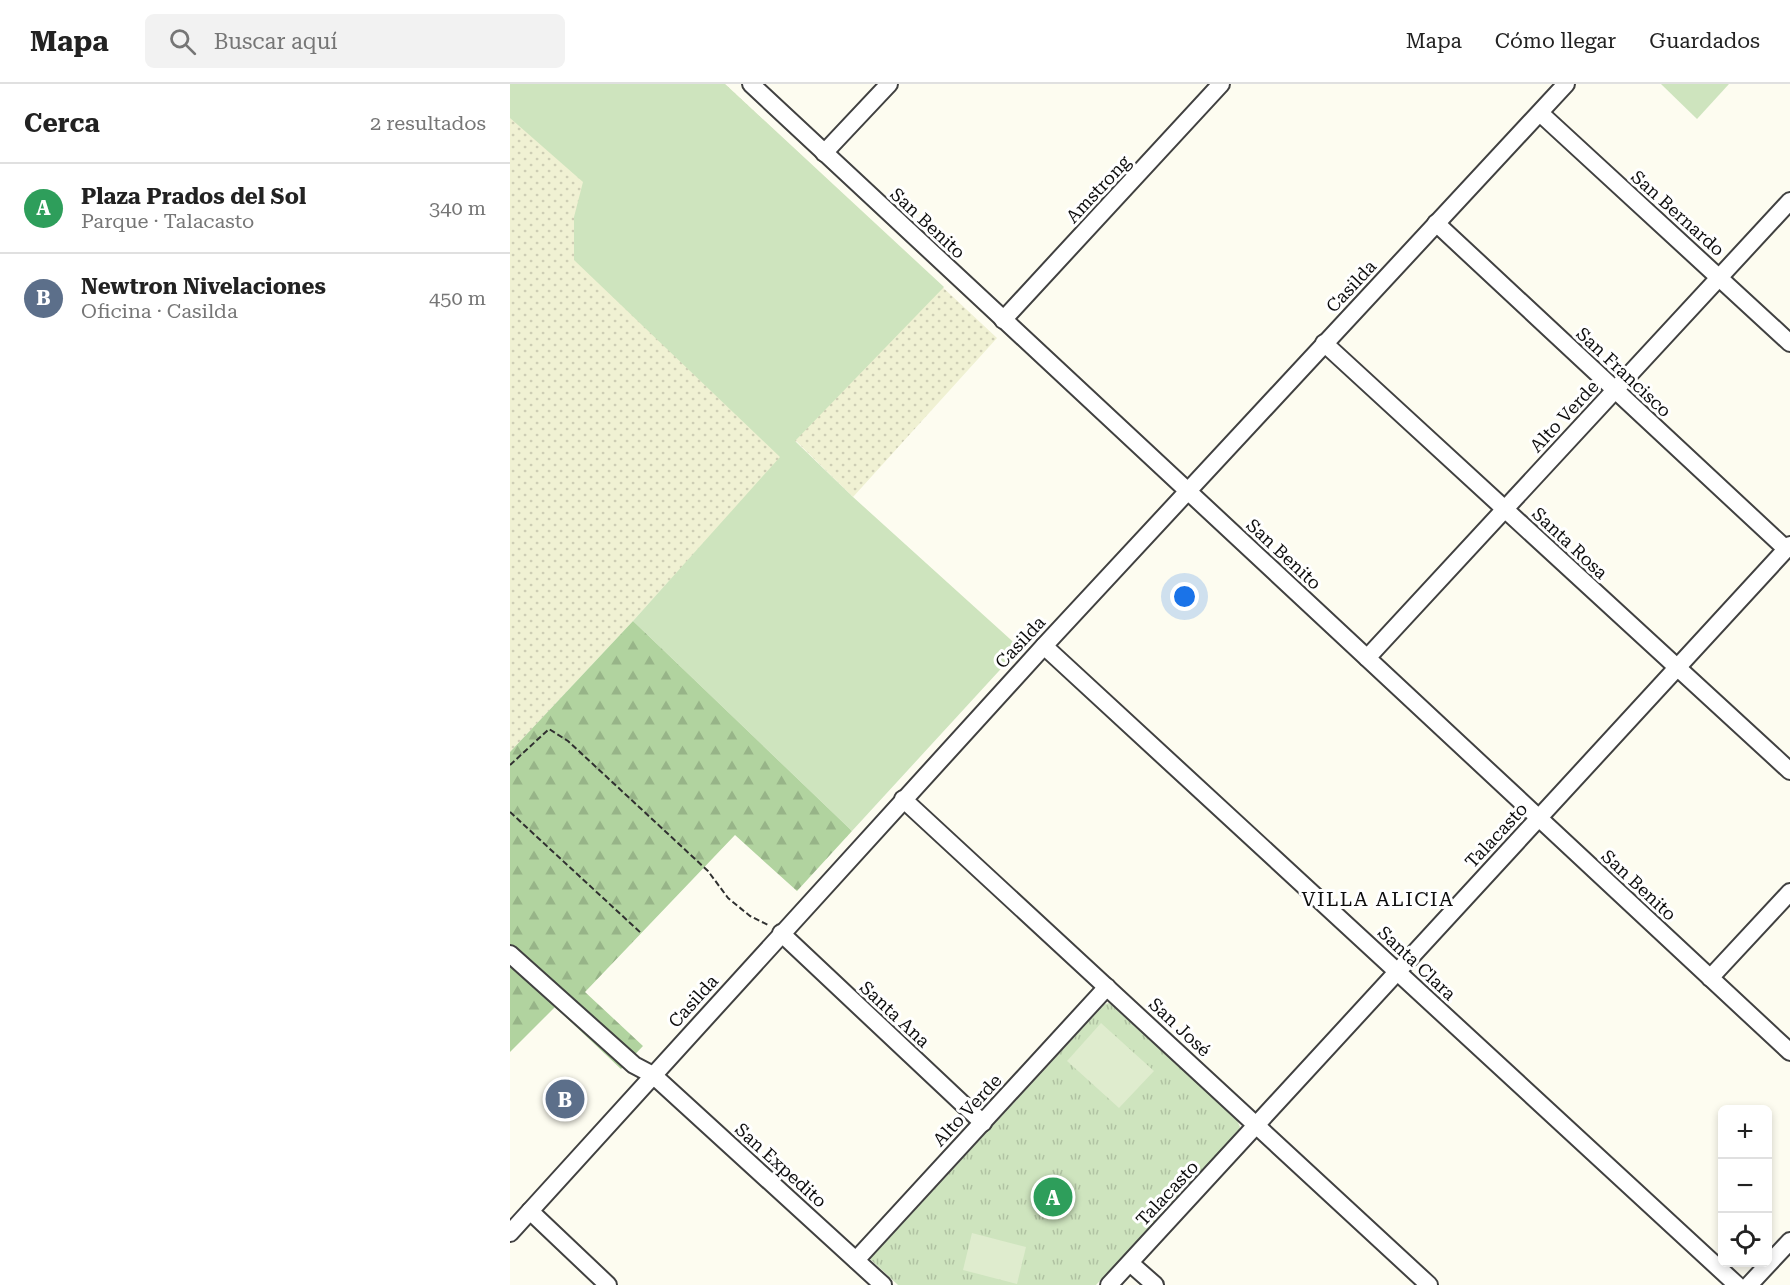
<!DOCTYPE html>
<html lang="es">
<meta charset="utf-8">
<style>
:root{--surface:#fff;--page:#f2f2f2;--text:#222;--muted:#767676;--line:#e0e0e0;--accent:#ae3c36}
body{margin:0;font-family:"Roboto Serif",serif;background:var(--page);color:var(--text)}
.controls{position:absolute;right:18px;bottom:18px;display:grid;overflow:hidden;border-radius:9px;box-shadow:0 3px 9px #0003}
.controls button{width:54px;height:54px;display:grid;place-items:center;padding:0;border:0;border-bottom:2px solid var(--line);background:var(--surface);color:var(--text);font:30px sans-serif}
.you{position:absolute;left:675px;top:513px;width:21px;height:21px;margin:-15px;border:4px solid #fff;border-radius:50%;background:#1a73e8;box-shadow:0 0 0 9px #1a73e833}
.badge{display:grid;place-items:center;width:39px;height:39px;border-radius:50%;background:var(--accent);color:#fff;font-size:20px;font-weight:700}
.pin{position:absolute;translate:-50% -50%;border:3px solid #fff;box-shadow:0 2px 6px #0006}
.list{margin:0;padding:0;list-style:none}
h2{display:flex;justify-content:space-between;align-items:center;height:78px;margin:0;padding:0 24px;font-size:26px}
h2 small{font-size:20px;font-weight:400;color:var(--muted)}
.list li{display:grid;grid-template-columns:39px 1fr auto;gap:18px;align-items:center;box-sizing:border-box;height:90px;padding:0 24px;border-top:2px solid var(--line)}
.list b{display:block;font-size:22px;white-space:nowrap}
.list p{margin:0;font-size:20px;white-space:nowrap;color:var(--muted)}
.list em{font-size:20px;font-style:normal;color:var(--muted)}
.icon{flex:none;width:33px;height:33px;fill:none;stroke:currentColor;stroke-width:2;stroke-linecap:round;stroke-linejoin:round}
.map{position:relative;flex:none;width:1280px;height:1201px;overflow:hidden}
header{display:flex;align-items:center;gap:36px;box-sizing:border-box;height:84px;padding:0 30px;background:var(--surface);border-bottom:2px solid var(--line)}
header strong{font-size:28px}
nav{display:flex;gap:33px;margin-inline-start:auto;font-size:21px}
.search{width:420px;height:54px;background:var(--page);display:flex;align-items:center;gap:15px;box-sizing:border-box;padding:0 21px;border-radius:9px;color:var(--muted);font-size:22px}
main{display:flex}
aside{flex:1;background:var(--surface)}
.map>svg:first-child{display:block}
.farmland{fill:url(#farmland-dots)}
.grass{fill:#cee4be}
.forest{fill:url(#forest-firs)}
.park{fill:url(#park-tufts)}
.pitch{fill:#dfecce}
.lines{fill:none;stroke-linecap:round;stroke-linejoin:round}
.minor-casing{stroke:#414141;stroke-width:20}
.path{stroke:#303030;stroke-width:2;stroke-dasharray:6 3;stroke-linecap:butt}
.minor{stroke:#fff;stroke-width:16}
.labels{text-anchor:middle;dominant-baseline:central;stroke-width:6;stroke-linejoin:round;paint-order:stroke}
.street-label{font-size:18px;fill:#0e0e0e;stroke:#fff}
.neighbourhood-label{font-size:20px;letter-spacing:1.5px;fill:#0e0e0e;stroke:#fff}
</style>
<header>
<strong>Mapa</strong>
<div class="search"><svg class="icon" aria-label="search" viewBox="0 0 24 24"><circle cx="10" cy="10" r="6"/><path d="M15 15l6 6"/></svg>Buscar aquí</div>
<nav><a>Mapa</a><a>Cómo llegar</a><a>Guardados</a></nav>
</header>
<main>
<aside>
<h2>Cerca<small>2 resultados</small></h2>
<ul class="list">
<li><span class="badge" style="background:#2e9e5b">A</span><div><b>Plaza Prados del Sol</b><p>Parque · Talacasto</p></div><em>340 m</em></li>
<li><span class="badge" style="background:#5c6f8a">B</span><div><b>Newtron Nivelaciones</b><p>Oficina · Casilda</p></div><em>450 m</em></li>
</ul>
</aside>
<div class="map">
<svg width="1280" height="1201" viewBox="0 0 1280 1201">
<defs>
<pattern id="farmland-dots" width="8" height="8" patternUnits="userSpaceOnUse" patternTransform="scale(1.5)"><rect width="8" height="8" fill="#f0f1d3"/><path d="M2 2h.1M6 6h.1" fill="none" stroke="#cdcdb4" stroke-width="1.8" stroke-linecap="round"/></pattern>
<pattern id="forest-firs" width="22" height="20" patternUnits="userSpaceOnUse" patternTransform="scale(1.5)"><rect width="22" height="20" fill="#b1d39f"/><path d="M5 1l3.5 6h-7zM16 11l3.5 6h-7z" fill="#97b488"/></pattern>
<pattern id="park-tufts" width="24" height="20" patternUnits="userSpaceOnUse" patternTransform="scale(1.5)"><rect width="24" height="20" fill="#cee4be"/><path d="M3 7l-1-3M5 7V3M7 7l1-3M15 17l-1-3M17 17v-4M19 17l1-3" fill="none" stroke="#b0c2a2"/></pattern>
</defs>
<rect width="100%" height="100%" fill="#fdfcf0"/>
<path class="farmland" d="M0 0H215L487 254 343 413 286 357 123 537 0 668Z"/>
<g class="grass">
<path d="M0 0H215L434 203 285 357 343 413 510 564 342 747 123 537 270 373 64 176V133L73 98 0 34Z"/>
<path d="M1151 0H1219L1187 35Z"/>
</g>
<path class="forest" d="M123 537 342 747 287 807 225 751 75 908 133 962 111 985 45 923 0 968V668Z"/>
<path class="park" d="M599 919 726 1034 730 1043 727 1050 586 1201H388L360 1175 595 920Z"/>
<g class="pitch">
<path d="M591 939 644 987 609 1024 557 977Z"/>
<path d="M462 1149 516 1163 507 1200 453 1186Z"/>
</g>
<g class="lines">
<defs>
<g id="minor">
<path d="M241 0 1280 968"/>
<path d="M1030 29 1280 259"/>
<path d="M314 69 379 0"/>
<path d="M926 139 1276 465"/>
<path d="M493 236 711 0"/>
<path d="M814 259 1280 687"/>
<path d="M534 562 1227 1201"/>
<path d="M857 574 1280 117"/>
<path d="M393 715 919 1201"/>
<path d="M271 849 473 1039"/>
<path d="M0 870 124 981 143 991 373 1201"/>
<path d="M1200 894 1280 808"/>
<path d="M20 1127 98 1201"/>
<path d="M0 1149 534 562 1056 0"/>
<path d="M346 1176 597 903"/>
<path d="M620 1179 645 1201"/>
<path d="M599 1201 1280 461"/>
<path d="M1239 1201 1280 1157"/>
</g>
</defs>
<use href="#minor" class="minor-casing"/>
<g class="path">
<path d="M0 681 39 645 58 657 198 787 218 814 240 832 260 842"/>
<path d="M0 728 132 850"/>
</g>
<use href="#minor" class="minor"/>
</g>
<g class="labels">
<g class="street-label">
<text transform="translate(588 105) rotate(-47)">Amstrong</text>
<text transform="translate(1168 129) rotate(42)">San Bernardo</text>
<text transform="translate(418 139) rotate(43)">San Benito</text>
<text transform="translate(841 202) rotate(-47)">Casilda</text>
<text transform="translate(1114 288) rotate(43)">San Francisco</text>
<text transform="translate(1054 332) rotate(-47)">Alto Verde</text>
<text transform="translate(1060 459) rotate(43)">Santa Rosa</text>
<text transform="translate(774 470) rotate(43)">San Benito</text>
<text transform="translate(510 558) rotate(-47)">Casilda</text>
<text transform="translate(986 751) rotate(-47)">Talacasto</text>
<text transform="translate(1129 801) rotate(43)">San Benito</text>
<text transform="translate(907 879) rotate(43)">Santa Clara</text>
<text transform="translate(183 917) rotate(-48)">Casilda</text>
<text transform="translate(385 930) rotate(43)">Santa Ana</text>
<text transform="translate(670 943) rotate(43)">San José</text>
<text transform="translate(457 1026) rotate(-47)">Alto Verde</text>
<text transform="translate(271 1081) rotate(42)">San Expedito</text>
<text transform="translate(657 1109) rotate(-47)">Talacasto</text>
</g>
<g class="neighbourhood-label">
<text x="868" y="815">VILLA ALICIA</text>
</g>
</g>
</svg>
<div class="controls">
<button>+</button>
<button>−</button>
<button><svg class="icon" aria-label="locate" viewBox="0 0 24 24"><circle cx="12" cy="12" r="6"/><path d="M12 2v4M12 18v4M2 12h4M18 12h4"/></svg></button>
</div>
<div class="you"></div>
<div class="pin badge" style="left:543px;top:1113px;background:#2e9e5b">A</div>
<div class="pin badge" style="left:55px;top:1015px;background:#5c6f8a">B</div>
</div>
</main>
